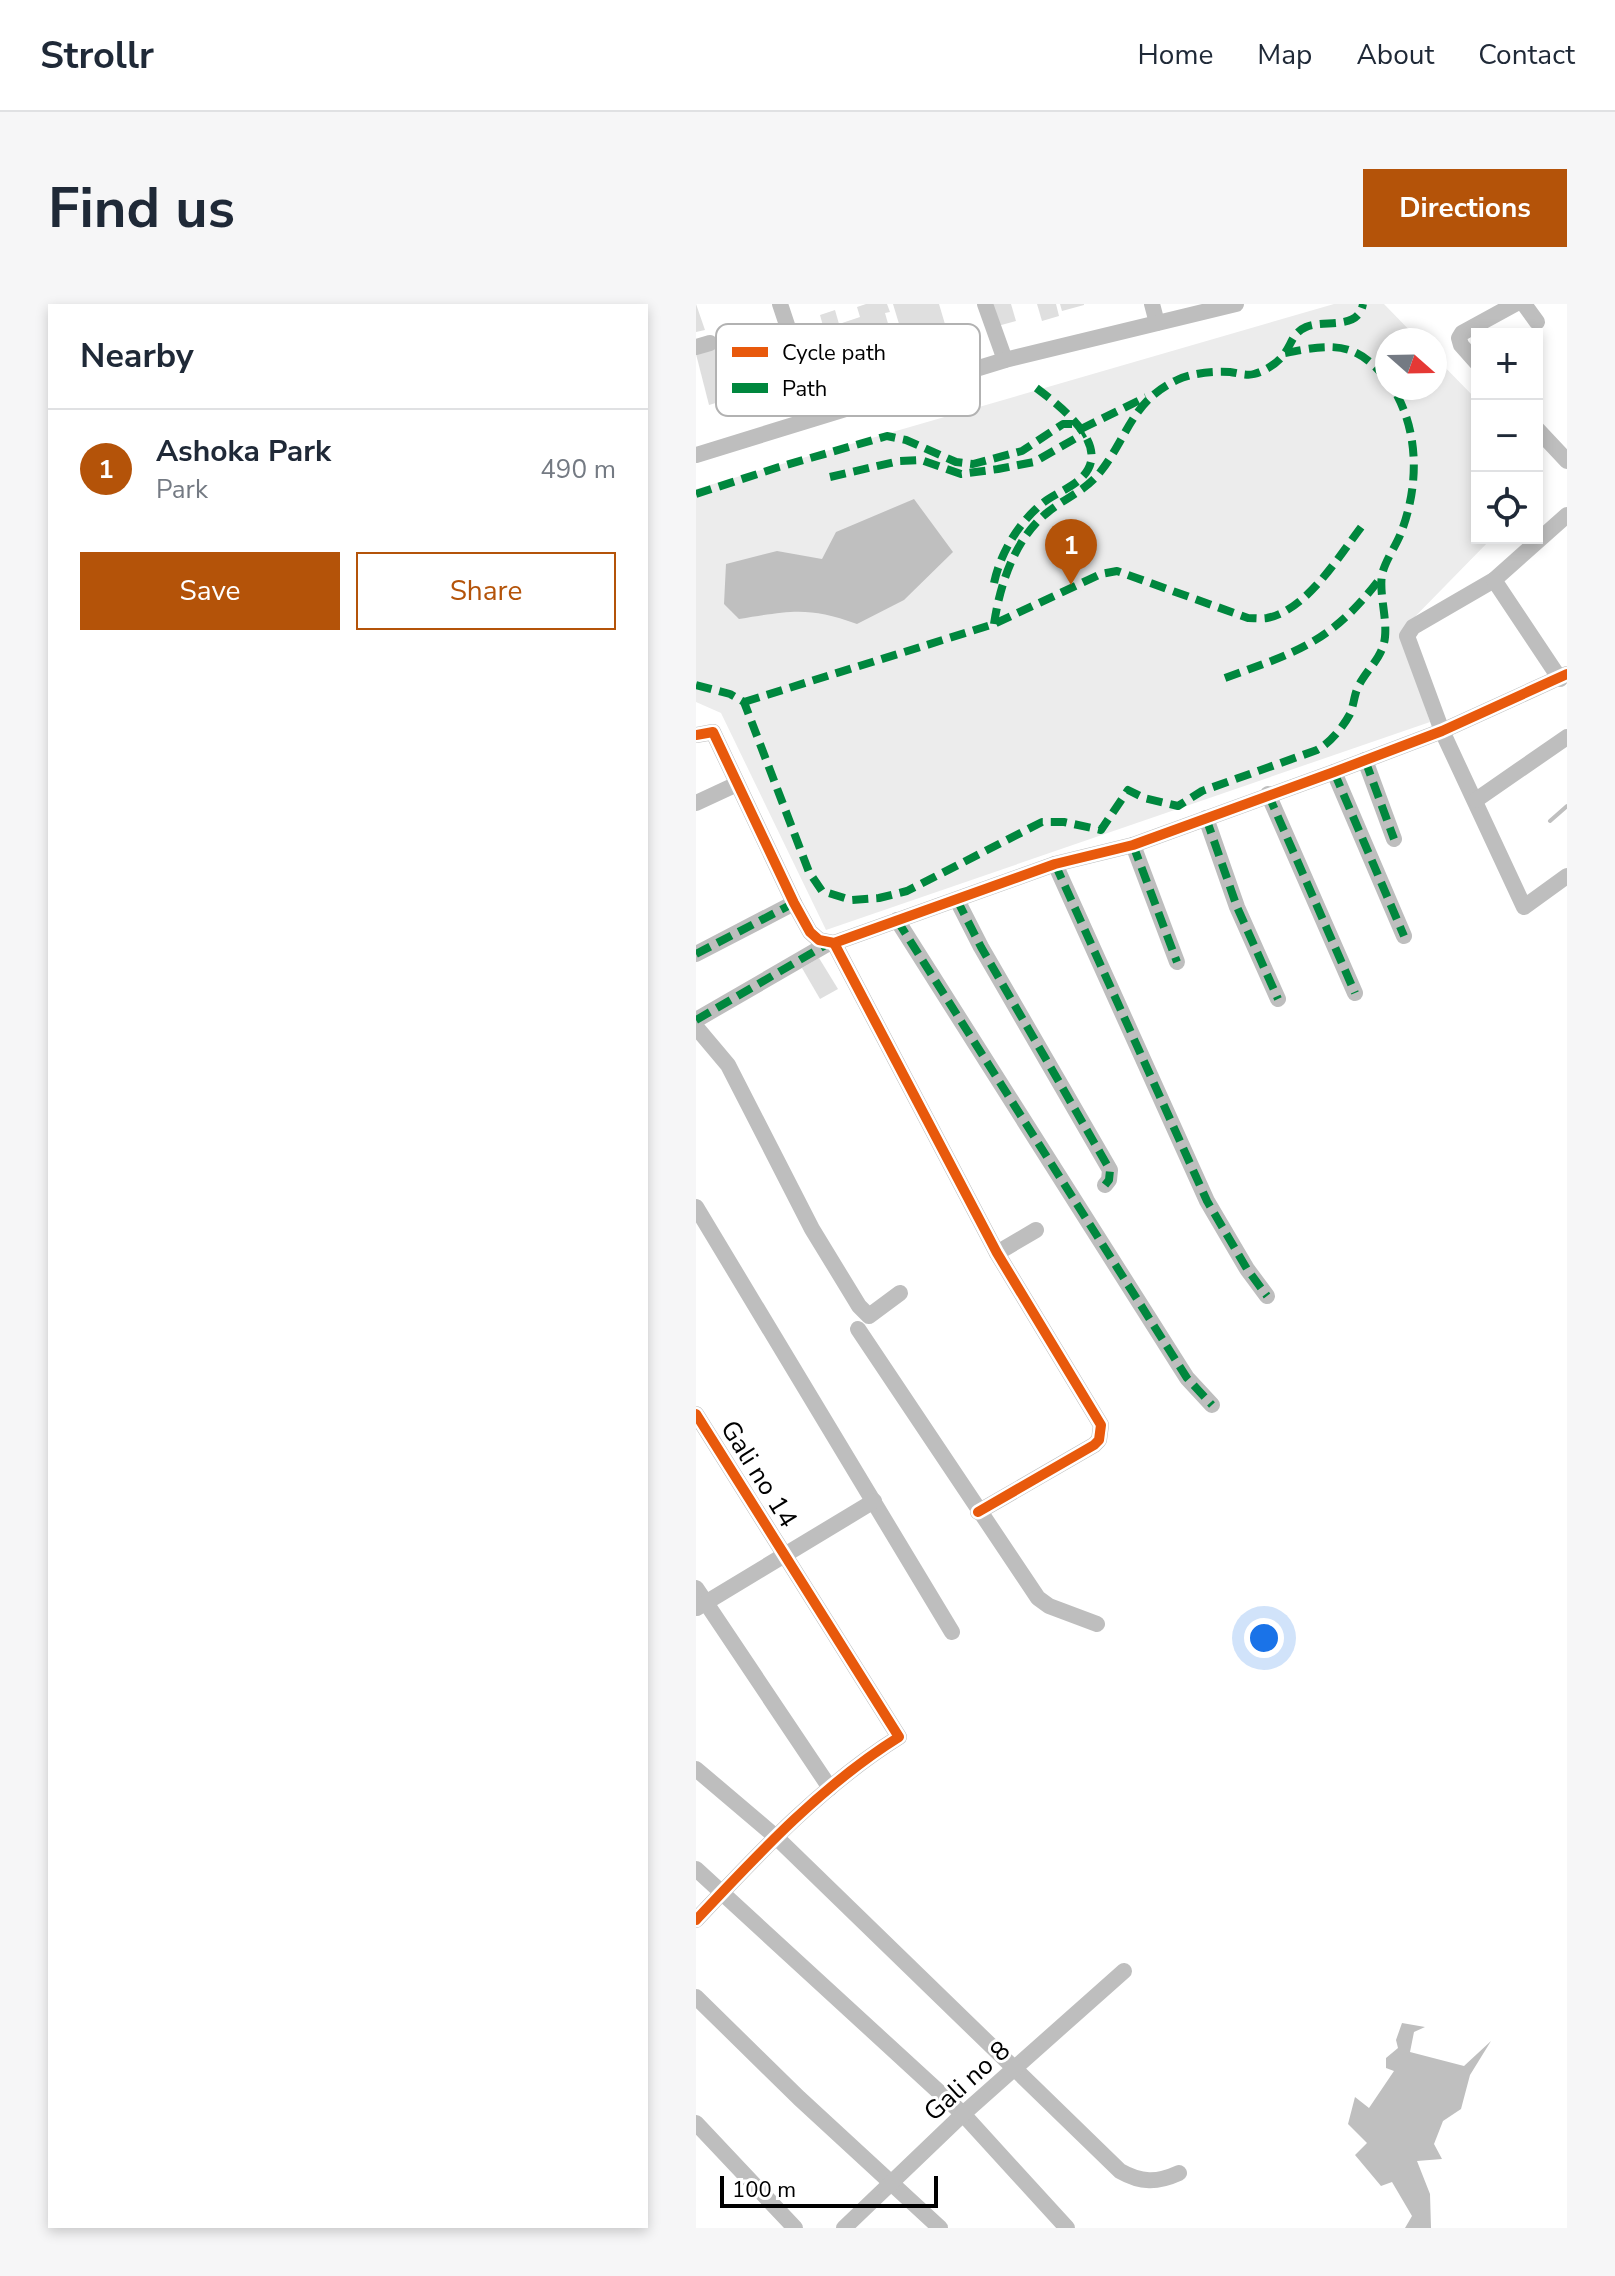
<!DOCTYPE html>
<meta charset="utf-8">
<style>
:root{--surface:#fff;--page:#f6f6f7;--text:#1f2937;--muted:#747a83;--line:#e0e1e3;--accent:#b45309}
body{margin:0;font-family:"Nunito Sans",sans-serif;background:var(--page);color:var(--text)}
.controls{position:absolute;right:24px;top:24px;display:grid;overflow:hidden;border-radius:0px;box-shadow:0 4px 12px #0003}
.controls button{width:72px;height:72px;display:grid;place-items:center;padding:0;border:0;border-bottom:2px solid var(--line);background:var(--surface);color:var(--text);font:40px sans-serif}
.compass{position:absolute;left:679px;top:24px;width:72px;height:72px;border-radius:50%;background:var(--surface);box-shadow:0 4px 12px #0003;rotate:110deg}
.scale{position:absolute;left:24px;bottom:20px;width:218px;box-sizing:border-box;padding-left:8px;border:4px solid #000;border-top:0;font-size:22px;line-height:28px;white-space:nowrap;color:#000;-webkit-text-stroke:6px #fff;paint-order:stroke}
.you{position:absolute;left:568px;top:1334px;width:28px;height:28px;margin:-20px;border:6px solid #fff;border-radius:50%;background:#1a73e8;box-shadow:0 0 0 12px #1a73e833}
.badge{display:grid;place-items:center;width:52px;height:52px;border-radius:50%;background:var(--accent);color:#fff;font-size:26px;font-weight:700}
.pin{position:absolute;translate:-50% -66px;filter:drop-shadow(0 2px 4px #0008)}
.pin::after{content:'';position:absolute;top:42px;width:28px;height:24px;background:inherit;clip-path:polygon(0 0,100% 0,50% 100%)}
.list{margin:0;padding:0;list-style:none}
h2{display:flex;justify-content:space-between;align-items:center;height:104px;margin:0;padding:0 32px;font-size:34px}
h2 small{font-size:26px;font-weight:400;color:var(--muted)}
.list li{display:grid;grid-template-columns:52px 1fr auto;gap:24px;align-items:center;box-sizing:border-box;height:120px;padding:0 32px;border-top:2px solid var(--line)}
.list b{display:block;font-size:30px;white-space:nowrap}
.list p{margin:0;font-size:26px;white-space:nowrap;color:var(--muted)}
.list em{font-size:26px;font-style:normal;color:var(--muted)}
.actions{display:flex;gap:16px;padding:24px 32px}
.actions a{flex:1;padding:18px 0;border:2px solid var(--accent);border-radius:0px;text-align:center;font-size:28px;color:var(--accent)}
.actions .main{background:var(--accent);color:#fff}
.icon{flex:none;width:44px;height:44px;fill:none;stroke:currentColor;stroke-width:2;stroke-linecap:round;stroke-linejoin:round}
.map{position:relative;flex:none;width:871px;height:1924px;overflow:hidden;border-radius:0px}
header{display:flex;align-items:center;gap:48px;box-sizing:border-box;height:112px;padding:0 40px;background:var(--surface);border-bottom:2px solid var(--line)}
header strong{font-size:38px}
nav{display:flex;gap:44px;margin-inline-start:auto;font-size:28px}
.intro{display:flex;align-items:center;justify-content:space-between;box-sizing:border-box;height:192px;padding:0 48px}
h1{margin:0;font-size:56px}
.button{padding:20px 36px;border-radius:0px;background:var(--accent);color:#fff;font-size:28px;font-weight:700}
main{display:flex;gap:48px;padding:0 48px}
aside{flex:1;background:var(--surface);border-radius:0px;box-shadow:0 4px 12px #0003}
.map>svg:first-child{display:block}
.green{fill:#ececec}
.water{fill:#bfbfbf}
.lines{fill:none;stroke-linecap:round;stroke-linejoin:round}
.stream{stroke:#bfbfbf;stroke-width:4}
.building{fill:#dfdfdf}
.minor{stroke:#bebebe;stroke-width:16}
.quiet{stroke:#00873e;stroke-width:8;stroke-dasharray:16 8;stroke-linecap:butt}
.cycleway-casing{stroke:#fff;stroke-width:15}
.cycleway{stroke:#e8590c;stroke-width:10}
.labels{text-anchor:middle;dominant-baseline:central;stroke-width:6;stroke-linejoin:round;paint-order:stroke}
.street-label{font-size:26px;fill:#000;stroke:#fff}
.key{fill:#fff;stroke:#b2b2b2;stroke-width:2}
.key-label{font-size:22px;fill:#000}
</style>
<header>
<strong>Strollr</strong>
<nav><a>Home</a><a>Map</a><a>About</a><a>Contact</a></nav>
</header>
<div class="intro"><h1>Find us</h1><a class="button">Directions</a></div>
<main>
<aside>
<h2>Nearby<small></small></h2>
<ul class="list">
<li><span class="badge">1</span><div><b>Ashoka Park</b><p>Park</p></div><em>490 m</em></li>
</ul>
<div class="actions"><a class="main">Save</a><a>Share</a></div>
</aside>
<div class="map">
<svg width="871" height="1924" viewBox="0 0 871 1924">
<rect width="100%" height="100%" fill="#fff"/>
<path class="green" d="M638 0H688L723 36H691V84H739V53L781 96V234H796L704 328 734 418 130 626 25 409 0 398V185Z"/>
<g class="water">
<path d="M218 195 257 248 208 296 161 320C112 302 94 307 43 315L28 300 30 260 81 247 126 255 140 228Z"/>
<path d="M706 1719 729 1723 718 1728 714 1748 768 1762 795 1737 774 1771 765 1805 747 1817 738 1840 746 1855 721 1857 734 1890 735 1924H709L716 1912 696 1878 685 1882 659 1851 671 1839 652 1820 659 1793 673 1804 698 1767 690 1764V1754L702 1744 700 1736Z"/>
</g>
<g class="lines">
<path class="stream" d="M854 517 871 502"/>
</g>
<g class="building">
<path d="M0 0 9 26 0 28Z"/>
<path d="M170 0H191L194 8 189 9 199 44 162 55 161 52 137 58 124 11 139 6 143 20 164 13 161 3Z"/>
<path d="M197 0H243L254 37 235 43 233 36 210 43Z"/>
<path d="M291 0H315L320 17 298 23Z"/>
<path d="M341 0H360L363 12 346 17Z"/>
<path d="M364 0H388V1L366 7Z"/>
<path d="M19 44 33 95 13 101 0 50Z"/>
<path d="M123 654 142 685 124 695 106 664Z"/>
</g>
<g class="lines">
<g class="minor">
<path d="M84 0 121 111"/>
<path d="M289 0 309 56"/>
<path d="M456 0 461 19"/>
<path d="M828 0 841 18"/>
<path d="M0 43 14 39"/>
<path d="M781 59 765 41 763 34 766 29 819 0"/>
<path d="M841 125 871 157"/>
<path d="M0 151 309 56 540 0"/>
<path d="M871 211 798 276 717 323 711 332 746 427 828 603 871 572"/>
<path d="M798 276 864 375"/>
<path d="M0 431 17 428 98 599 114 628 123 636 138 639 359 560 437 541 638 468 746 427 871 370"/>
<path d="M669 456 698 535"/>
<path d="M638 468 708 632"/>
<path d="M572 490 659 689"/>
<path d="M780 496 871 433"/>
<path d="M0 499 41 480"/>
<path d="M510 514 541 603 582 695"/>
<path d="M437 541 481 658"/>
<path d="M359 560 511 897 551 965 571 992"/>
<path d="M261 596 285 643 414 866 413 876 409 881"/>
<path d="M201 616 491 1074 516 1101"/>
<path d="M138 639 301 949 405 1121 403 1136 398 1141 282 1208"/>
<path d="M0 650 98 599"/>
<path d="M0 716 133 639"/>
<path d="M0 723 32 761 116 925 163 1002 173 1012 204 989"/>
<path d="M0 903 256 1328"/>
<path d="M301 949 340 926"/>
<path d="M162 1025 342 1294 353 1302 401 1320"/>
<path d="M0 1110 203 1433C126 1481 62 1550 0 1616"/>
<path d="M0 1284 134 1484"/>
<path d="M1 1304 178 1197"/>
<path d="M0 1465 80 1533 424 1867C445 1879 461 1879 483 1869"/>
<path d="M0 1565 267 1810 371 1924"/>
<path d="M0 1693 103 1794 244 1924"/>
<path d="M0 1819 99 1924"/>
<path d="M148 1924 267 1810 428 1667"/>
</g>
<g class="quiet">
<path d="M589 49C636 40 659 36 691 76"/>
<path d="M385 125 450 93"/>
<path d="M134 173 203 157 225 156 265 170 302 165 338 158 389 129"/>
<path d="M0 190 83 163 191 132 210 136 260 158 277 160 326 147 367 120H376L385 125"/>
<path d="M298 279C304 251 320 223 341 204 353 192 370 187 383 176 422 143 360 99 335 80"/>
<path d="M298 320C304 280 319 234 352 208 369 194 391 186 405 167 432 132 436 97 481 76 496 69 517 67 534 68 542 69 551 72 558 70 569 67 582 59 588 50 596 40 596 29 610 23 628 15 662 27 667 0"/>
<path d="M529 374C604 347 637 337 686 272"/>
<path d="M0 381 34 390 48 398 113 568 126 587 155 596 183 594 211 587 346 518H368L405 526 432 486 448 494 482 502 506 487 621 446C634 439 647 423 654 410 658 401 658 390 663 381 672 364 687 353 689 333 691 313 683 289 686 271 689 256 701 241 706 226 723 180 723 127 697 84"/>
<path d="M48 398 298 320 405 270 421 267 552 314C558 314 565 315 571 314 611 306 643 252 666 222"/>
<path d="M669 456 698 535"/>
<path d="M638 468 708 632"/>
<path d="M572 490 659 689"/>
<path d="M510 514 541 603 582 695"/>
<path d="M437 541 481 658"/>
<path d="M359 560 511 897 551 965 571 992"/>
<path d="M261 596 285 643 414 866 413 876 409 881"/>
<path d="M201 616 491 1074 516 1101"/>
<path d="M0 650 98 599"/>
<path d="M0 716 133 639"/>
</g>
<defs>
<g id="cycleway">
<path d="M0 431 17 428 98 599 114 628 123 636 138 639 359 560 437 541 638 468 746 427 871 370"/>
<path d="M138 639 301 949 405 1121 403 1136 398 1141 282 1208"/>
<path d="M0 1110 203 1433C126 1481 62 1550 0 1616"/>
</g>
</defs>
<use href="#cycleway" class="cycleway-casing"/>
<use href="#cycleway" class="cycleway"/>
</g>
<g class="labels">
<g class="street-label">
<text transform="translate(63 1170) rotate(58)">Gali no 14</text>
<text transform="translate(271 1777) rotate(-42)">Gali no 8</text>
</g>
</g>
<rect x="20" y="20" width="264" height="92" rx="12" class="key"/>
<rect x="36" y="43" width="36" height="10" fill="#e8590c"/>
<rect x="36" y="79" width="36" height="10" fill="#00873e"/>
<g class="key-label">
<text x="86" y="56">Cycle path</text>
<text x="86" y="92">Path</text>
</g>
</svg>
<div class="controls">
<button>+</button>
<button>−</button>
<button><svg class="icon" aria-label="locate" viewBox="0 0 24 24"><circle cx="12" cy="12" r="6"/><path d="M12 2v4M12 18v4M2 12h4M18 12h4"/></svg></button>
</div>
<svg class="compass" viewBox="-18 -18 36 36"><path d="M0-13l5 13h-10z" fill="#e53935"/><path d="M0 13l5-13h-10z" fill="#747a83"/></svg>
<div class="scale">100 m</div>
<div class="you"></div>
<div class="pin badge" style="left:375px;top:281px">1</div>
</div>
</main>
